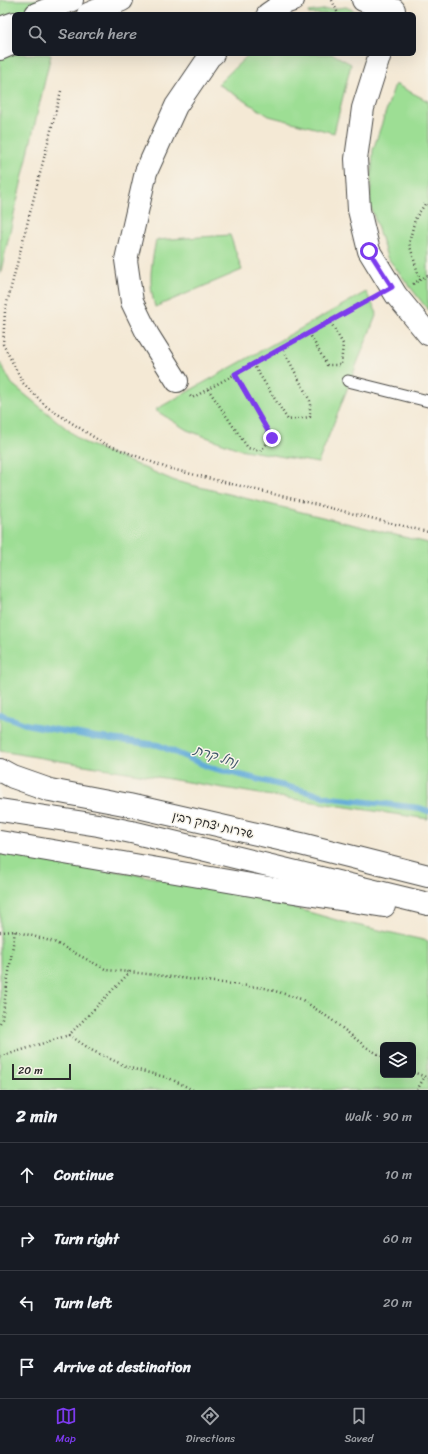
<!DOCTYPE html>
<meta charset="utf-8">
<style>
:root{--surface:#171b24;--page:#20242c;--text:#f1f3f6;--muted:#9ea1a6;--line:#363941;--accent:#7c3aed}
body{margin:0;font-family:Sriracha,"Playpen Sans Hebrew",sans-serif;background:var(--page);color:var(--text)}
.controls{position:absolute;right:12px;bottom:12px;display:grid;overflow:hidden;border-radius:6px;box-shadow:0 4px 16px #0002}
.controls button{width:36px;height:36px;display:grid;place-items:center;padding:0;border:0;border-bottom:1px solid var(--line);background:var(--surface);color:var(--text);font:20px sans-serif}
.scale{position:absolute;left:12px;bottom:10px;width:59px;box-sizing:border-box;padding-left:4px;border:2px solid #2b2b2b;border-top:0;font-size:11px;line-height:14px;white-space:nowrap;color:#2b2b2b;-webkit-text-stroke:3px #f7f3e8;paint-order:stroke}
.stop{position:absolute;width:12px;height:12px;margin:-9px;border:3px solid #7c3aed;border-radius:50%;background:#fff}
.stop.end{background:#7c3aed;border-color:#fff;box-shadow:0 1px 4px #0008}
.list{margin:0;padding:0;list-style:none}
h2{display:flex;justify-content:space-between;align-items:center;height:52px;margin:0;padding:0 16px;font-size:17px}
h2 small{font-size:13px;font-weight:400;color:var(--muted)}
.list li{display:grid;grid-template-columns:26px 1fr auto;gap:12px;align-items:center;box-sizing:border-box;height:64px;padding:0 16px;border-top:1px solid var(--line)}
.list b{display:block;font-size:15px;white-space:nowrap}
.list em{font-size:13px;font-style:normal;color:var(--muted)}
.icon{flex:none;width:22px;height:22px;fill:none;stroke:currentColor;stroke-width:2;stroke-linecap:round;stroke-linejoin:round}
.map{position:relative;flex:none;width:428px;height:1090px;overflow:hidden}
.search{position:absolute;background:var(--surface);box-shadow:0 4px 16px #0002;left:12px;right:12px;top:12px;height:44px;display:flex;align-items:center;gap:10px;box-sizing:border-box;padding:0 14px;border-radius:6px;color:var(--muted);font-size:15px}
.sheet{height:308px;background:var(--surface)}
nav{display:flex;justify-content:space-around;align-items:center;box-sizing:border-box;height:56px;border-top:1px solid var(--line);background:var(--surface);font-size:11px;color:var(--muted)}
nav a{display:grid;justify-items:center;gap:2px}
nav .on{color:var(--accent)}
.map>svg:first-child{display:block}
.green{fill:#9dde94;stroke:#648460;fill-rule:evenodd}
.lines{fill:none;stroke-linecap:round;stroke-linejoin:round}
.stream{stroke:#60aad8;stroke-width:6}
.service-casing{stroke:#494844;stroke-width:13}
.minor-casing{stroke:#494844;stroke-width:24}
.tertiary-casing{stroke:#494844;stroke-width:24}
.secondary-casing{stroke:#494844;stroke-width:24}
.path{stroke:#494844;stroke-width:2.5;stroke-dasharray:1 3;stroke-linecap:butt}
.service{stroke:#fff;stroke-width:11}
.minor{stroke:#fff;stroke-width:22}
.tertiary{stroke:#fff;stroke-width:22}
.secondary{stroke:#fff;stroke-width:22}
.route{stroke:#7c3aed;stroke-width:5}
.labels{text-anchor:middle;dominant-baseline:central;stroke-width:3;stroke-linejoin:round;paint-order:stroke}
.street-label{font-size:12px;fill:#2b2b2b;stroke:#f7f3e8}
.water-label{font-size:13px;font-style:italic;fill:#3e5768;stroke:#f7f3e8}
</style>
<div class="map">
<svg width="428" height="1090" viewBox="0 0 428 1090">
<rect width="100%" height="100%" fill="#f7f3e8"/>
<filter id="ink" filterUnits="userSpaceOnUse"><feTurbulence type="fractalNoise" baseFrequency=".025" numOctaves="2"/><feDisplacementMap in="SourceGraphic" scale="8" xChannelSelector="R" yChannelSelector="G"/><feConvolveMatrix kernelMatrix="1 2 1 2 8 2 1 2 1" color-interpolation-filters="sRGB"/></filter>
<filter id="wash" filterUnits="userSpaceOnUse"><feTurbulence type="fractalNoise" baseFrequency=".012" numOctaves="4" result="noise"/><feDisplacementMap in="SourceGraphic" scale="16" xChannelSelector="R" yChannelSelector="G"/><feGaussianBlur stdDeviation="0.9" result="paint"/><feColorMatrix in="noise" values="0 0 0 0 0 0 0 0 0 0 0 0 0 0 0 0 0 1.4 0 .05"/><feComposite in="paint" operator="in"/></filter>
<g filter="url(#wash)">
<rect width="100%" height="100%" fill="#f4e9d5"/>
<g class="green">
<path d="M0 0H49L46 14H14V54H51L0 275Z"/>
<path d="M346 7 361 14H309L308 12Z"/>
<path d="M249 54H333L351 64 334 133 269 116 218 84Z"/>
<path d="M395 84 428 101V310L387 257 370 204 373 150Z"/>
<path d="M230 235 242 270 155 307C148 282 151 266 156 240Z"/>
<path d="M366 292 377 313 318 463 239 449 187 430 155 410Z"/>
<path d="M0 362 12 384 83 442 175 481 428 543V819L266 795 0 751Z"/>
<path d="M0 851 243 893 343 922 428 941V1090H0ZM383 1045H413V1075H383Z"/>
</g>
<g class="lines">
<path class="stream" d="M0 714 25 724 95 737 158 745 209 767 332 798 420 808 428 811"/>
</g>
</g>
<g filter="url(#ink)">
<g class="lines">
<defs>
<path id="service" d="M348 381 428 401"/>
<g id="minor">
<path d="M363 0 394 10"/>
<path d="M268 14 284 3 293 0"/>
<path d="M380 54 363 108 356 159 359 210 369 251 396 295 428 334"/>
<path d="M177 381 148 335 132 302 126 260 146 172 176 106 210 56 213 54"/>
</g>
<g id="tertiary">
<path d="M36 14 72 0"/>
<path d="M88 14 122 0"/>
<path d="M0 28 14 23"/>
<path d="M0 49 14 43"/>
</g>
<g id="secondary">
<path d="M0 770 13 777 50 790 129 805 301 844 428 876"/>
<path d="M0 810 98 825 136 833 428 904"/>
<path d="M0 842 275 889 384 906"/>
</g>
</defs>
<use href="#service" class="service-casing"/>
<use href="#minor" class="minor-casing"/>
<use href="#tertiary" class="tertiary-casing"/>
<use href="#secondary" class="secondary-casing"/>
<g class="path">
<path d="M332 0 338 14"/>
<path d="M61 91 5 311 3 344 23 383 47 407 103 443 167 468 428 532"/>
<path d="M420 280 409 243 415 219 425 204 428 205"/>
<path d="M413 284 428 275"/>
<path d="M309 333 327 365H341L343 344 330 321"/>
<path d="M253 364 288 420 310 417V401L282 347"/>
<path d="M208 389 248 448 260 451 272 438 235 374"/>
<path d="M190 396 192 398 374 297"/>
<path d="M0 932 15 931 54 942 107 970 130 972"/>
<path d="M0 1023 2 1019 15 931"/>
<path d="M0 1057 69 1035"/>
<path d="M413 1072 428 1078"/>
<path d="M193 1090 169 1078 130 1068 93 1051 69 1035 130 972 265 988 301 999 332 1020 366 1047 383 1057"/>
<path d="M417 1090 424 1078"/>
</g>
<use href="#service" class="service"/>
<use href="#minor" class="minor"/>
<use href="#tertiary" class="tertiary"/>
<use href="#secondary" class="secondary"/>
</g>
</g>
<g class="lines" filter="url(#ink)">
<path class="route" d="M272 438 235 374 392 287 369 251"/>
</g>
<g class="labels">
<g class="street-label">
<text transform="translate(213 825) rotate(13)">שדרות יצחק רבין</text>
</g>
<g class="water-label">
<text transform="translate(216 756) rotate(18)">נחל קרת</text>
</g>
</g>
</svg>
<div class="controls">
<button><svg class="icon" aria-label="layers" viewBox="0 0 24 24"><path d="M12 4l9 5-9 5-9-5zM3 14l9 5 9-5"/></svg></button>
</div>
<div class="scale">20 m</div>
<div class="stop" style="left:369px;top:251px"></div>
<div class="stop end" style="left:272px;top:438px"></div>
<div class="search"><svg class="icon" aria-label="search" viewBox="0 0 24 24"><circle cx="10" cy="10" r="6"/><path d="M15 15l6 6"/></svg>Search here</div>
</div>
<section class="sheet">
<h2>2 min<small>Walk · 90 m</small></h2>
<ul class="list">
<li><svg class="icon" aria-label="ahead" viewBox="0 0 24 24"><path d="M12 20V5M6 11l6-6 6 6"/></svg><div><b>Continue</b></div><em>10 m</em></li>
<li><svg class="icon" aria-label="right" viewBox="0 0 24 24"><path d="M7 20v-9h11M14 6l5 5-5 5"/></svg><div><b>Turn right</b></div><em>60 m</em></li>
<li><svg class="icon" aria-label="left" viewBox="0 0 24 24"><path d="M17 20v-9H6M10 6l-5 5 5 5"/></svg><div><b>Turn left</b></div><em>20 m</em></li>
<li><svg class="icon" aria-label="arrive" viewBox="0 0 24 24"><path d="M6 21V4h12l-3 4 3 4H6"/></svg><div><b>Arrive at destination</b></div></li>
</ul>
</section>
<nav>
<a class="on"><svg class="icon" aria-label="map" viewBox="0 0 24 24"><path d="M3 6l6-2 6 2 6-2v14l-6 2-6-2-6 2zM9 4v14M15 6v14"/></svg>Map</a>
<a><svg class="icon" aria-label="directions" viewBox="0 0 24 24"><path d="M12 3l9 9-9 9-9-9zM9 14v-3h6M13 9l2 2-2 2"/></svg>Directions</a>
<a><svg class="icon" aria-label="saved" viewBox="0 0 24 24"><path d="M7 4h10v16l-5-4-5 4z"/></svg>Saved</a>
</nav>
